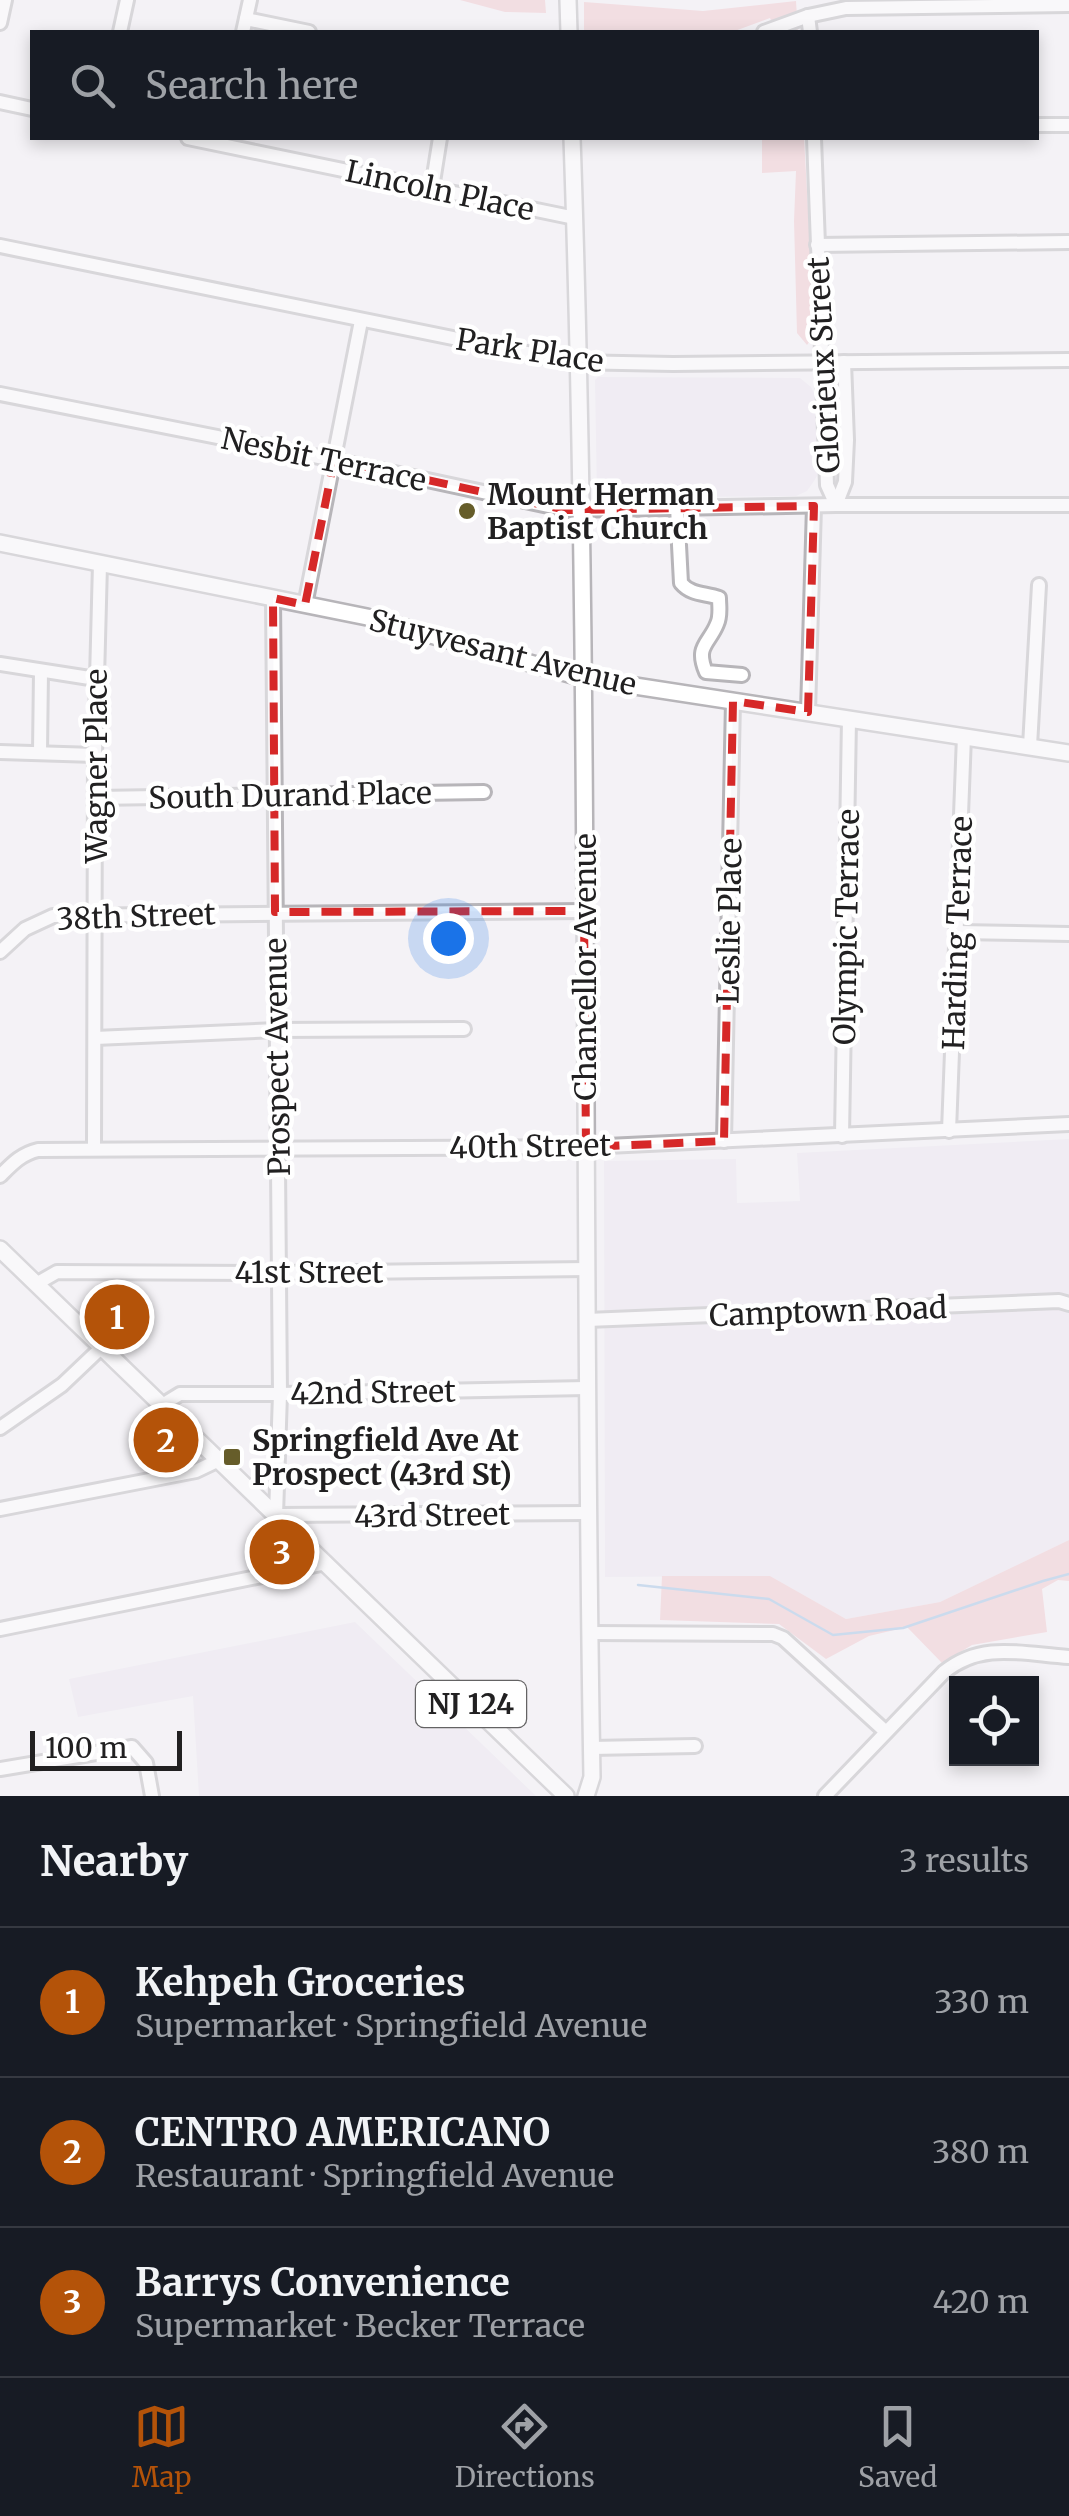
<!DOCTYPE html>
<meta charset="utf-8">
<style>
:root{--surface:#171b24;--page:#242831;--text:#f1f3f6;--muted:#9ea1a6;--line:#363941;--accent:#b45309}
body{margin:0;font-family:Merriweather,serif;background:var(--page);color:var(--text)}
.controls{position:absolute;right:30px;bottom:30px;display:grid;overflow:hidden;border-radius:0px;box-shadow:0 5px 15px #0003}
.controls button{width:90px;height:90px;display:grid;place-items:center;padding:0;border:0;border-bottom:2px solid var(--line);background:var(--surface);color:var(--text);font:50px sans-serif}
.scale{position:absolute;left:30px;bottom:25px;width:152px;box-sizing:border-box;padding-left:10px;border:5px solid #212021;border-top:0;font-size:28px;line-height:35px;white-space:nowrap;color:#212021;-webkit-text-stroke:8px #fff;paint-order:stroke}
.you{position:absolute;left:448px;top:938px;width:35px;height:35px;margin:-25px;border:8px solid #fff;border-radius:50%;background:#1a73e8;box-shadow:0 0 0 15px #1a73e833}
.badge{display:grid;place-items:center;width:65px;height:65px;border-radius:50%;background:var(--accent);color:#fff;font-size:32px;font-weight:700}
.pin{position:absolute;translate:-50% -50%;border:5px solid #fff;box-shadow:0 2px 10px #0006}
.list{margin:0;padding:0;list-style:none}
h2{display:flex;justify-content:space-between;align-items:center;height:130px;margin:0;padding:0 40px;font-size:42px}
h2 small{font-size:32px;font-weight:400;color:var(--muted)}
.list li{display:grid;grid-template-columns:65px 1fr auto;gap:30px;align-items:center;box-sizing:border-box;height:150px;padding:0 40px;border-top:2px solid var(--line)}
.list b{display:block;font-size:38px;white-space:nowrap}
.list p{margin:0;font-size:32px;white-space:nowrap;color:var(--muted)}
.list em{font-size:32px;font-style:normal;color:var(--muted)}
.icon{flex:none;width:55px;height:55px;fill:none;stroke:currentColor;stroke-width:2;stroke-linecap:round;stroke-linejoin:round}
.map{position:relative;flex:none;width:1069px;height:1796px;overflow:hidden}
.search{position:absolute;background:var(--surface);box-shadow:0 5px 15px #0003;left:30px;right:30px;top:30px;height:110px;display:flex;align-items:center;gap:25px;box-sizing:border-box;padding:0 35px;border-radius:0px;color:var(--muted);font-size:38px}
.sheet{height:580px;background:var(--surface)}
nav{display:flex;justify-content:space-around;align-items:center;box-sizing:border-box;height:140px;border-top:2px solid var(--line);background:var(--surface);font-size:28px;color:var(--muted)}
nav a{display:grid;justify-items:center;gap:5px}
nav .on{color:var(--accent)}
.map>svg:first-child{display:block}
.built{fill:#eae5ef}
.green{fill:#f0c5cb}
.lines{fill:none;stroke-linecap:round;stroke-linejoin:round}
.stream{stroke:#9abee3;stroke-width:2.5}
.minor-casing{stroke:#b7b5b9;stroke-width:18}
.major-casing{stroke:#b7b5b9;stroke-width:20}
.minor{stroke:#fff;stroke-width:12}
.major{stroke:#fff;stroke-width:15}
.marked{fill:none;stroke:#d62828;stroke-width:8;stroke-dasharray:20 12;stroke-linejoin:round}
.poi-dot{fill:#665d2a;stroke:#fff;stroke-width:4}
.labels{text-anchor:middle;dominant-baseline:central;stroke-width:9;stroke-linejoin:round;paint-order:stroke}
.shield{fill:#fff;stroke:#646364;stroke-width:2.5}
.shield-label{font-size:28px;font-weight:bold;fill:#212021}
.street-label{font-size:30px;fill:#212021;stroke:#fff}
.poi-label{font-size:30px;font-weight:bold;fill:#212021;stroke:#fff;text-anchor:start}
</style>
<div class="map">
<svg width="1069" height="1796" viewBox="0 0 1069 1796">
<rect width="100%" height="100%" fill="#f4f2f6"/>
<g class="built">
<path d="M598 377 800 378 811 387 816 397 817 476 814 481 807 491 796 496 597 498 595 380Z"/>
<path d="M1069 1139V1540L940 1602 846 1619 770 1576 605 1577 604 1161 736 1159 737 1203 800 1201 797 1153Z"/>
<path d="M355 1622 536 1796H199L193 1696 78 1717 69 1679Z"/>
</g>
<g class="green">
<path d="M460 0H545L546 13 505 12Z"/>
<path d="M796 1 798 32H776L770 18 732 32 584 31V2L703 11Z"/>
<path d="M762 138H804L815 334 807 345 797 333 794 221 796 171 762 173Z"/>
<path d="M1069 1540V1581L1058 1580 1042 1589 1047 1632 972 1645 942 1663 907 1627 869 1636 826 1659 779 1624 660 1620 662 1576H770L846 1619 940 1602Z"/>
</g>
<g class="lines">
<path class="stream" d="M638 1585 769 1599 833 1635 903 1628 1043 1581 1069 1574"/>
<defs>
<g id="minor">
<path d="M808 16 810 32"/>
<path d="M246 19 309 32"/>
<path d="M0 23 5 0"/>
<path d="M120 32 127 0"/>
<path d="M243 32 250 0"/>
<path d="M764 32 808 16 846 8 1069 5"/>
<path d="M0 102 32 109"/>
<path d="M1036 125H1069"/>
<path d="M188 138 575 218"/>
<path d="M814 138 827 485 836 505"/>
<path d="M432 188 440 138"/>
<path d="M817 245 1069 242"/>
<path d="M0 246 571 362 673 364 1069 360"/>
<path d="M0 394 334 460 567 510 836 505H1069"/>
<path d="M836 505 845 482 847 440 844 362"/>
<path d="M677 507 681 583C691 595 705 593 719 598 719 606 721 616 717 624 709 644 695 646 706 672L742 675"/>
<path d="M273 598 280 1394 276 1515 588 1513"/>
<path d="M305 605 361 321"/>
<path d="M0 664 96 679"/>
<path d="M808 712 814 506"/>
<path d="M1030 746 1039 585"/>
<path d="M0 752 95 755"/>
<path d="M40 752 41 671"/>
<path d="M95 798 484 792"/>
<path d="M957 932 1069 934"/>
<path d="M0 952 25 929 53 916 584 911"/>
<path d="M95 1038 276 1030 464 1029"/>
<path d="M949 1131 964 736"/>
<path d="M842 1136 849 719"/>
<path d="M724 1141 733 701"/>
<path d="M94 1149 95 755 100 564"/>
<path d="M0 1176C12 1164 21 1154 38 1150L586 1147 1069 1124"/>
<path d="M36 1284 57 1272 279 1273 587 1269"/>
<path d="M587 1320 1059 1301 1069 1304"/>
<path d="M162 1405 180 1394H280L587 1388"/>
<path d="M0 1428 62 1385 102 1347"/>
<path d="M0 1509 196 1471 219 1460"/>
<path d="M0 1629 326 1563"/>
<path d="M590 1633 773 1634 783 1638 886 1732"/>
<path d="M591 1748 695 1746"/>
<path d="M0 1769 132 1747 146 1763 152 1796"/>
<path d="M825 1796 944 1672C982 1641 1023 1654 1069 1657"/>
</g>
<g id="major">
<path d="M568 0 569 32"/>
<path d="M572 138C591 684 582 1230 592 1777L586 1796"/>
<path d="M0 543 367 617 583 678 1069 753"/>
<path d="M0 1249 566 1796"/>
</g>
</defs>
<use href="#minor" class="minor-casing"/>
<use href="#major" class="major-casing"/>
<use href="#minor" class="minor"/>
<use href="#major" class="major"/>
</g>
<path d="M0 0H1069V1796H0ZM334 460 567 510 814 506 808 712 733 701 724 1141 586 1147 584 911 275 912 273 598 305 605Z" fill="#f4f2f6" fill-opacity=".55" fill-rule="evenodd"/>
<path class="marked" d="M334 460 567 510 814 506 808 712 733 701 724 1141 586 1147 584 911 275 912 273 598 305 605Z"/>
<g class="poi-dot">
<circle cx="467" cy="511" r="10"/>
<rect x="222" y="1447" width="20" height="20" rx="5"/>
</g>
<g class="labels">
<rect class="shield" x="416" y="1681" width="110" height="46" rx="8"/>
<g class="shield-label">
<text x="471" y="1704">NJ 124</text>
</g>
<g class="street-label">
<text transform="translate(440 190) rotate(12)">Lincoln Place</text>
<text transform="translate(530 350) rotate(9)">Park Place</text>
<text transform="translate(823 365) rotate(-93)">Glorieux Street</text>
<text transform="translate(324 459) rotate(12)">Nesbit Terrace</text>
<text transform="translate(503 652) rotate(14)">Stuyvesant Avenue</text>
<text transform="translate(96 766) rotate(-90)">Wagner Place</text>
<text transform="translate(290 795) rotate(-1)">South Durand Place</text>
<text transform="translate(136 916) rotate(-2)">38th Street</text>
<text transform="translate(729 921) rotate(-89)">Leslie Place</text>
<text transform="translate(846 927) rotate(-89)">Olympic Terrace</text>
<text transform="translate(957 933) rotate(-88)">Harding Terrace</text>
<text transform="translate(585 967) rotate(-90)">Chancellor Avenue</text>
<text transform="translate(277 1057) rotate(-91)">Prospect Avenue</text>
<text transform="translate(530 1146) rotate(-1)">40th Street</text>
<text x="309" y="1272">41st Street</text>
<text transform="translate(828 1311) rotate(-2)">Camptown Road</text>
<text transform="translate(373 1392) rotate(-1)">42nd Street</text>
<text transform="translate(432 1515) rotate(-1)">43rd Street</text>
</g>
<g class="poi-label">
<text x="487" y="494">Mount Herman<tspan x="487" dy="34">Baptist Church</tspan></text>
<text x="252" y="1440">Springfield Ave At<tspan x="252" dy="34">Prospect (43rd St)</tspan></text>
</g>
</g>
</svg>
<div class="controls">
<button><svg class="icon" aria-label="locate" viewBox="0 0 24 24"><circle cx="12" cy="12" r="6"/><path d="M12 2v4M12 18v4M2 12h4M18 12h4"/></svg></button>
</div>
<div class="scale">100 m</div>
<div class="you"></div>
<div class="pin badge" style="left:117px;top:1317px">1</div>
<div class="pin badge" style="left:166px;top:1440px">2</div>
<div class="pin badge" style="left:282px;top:1552px">3</div>
<div class="search"><svg class="icon" aria-label="search" viewBox="0 0 24 24"><circle cx="10" cy="10" r="6"/><path d="M15 15l6 6"/></svg>Search here</div>
</div>
<section class="sheet">
<h2>Nearby<small>3 results</small></h2>
<ul class="list">
<li><span class="badge">1</span><div><b>Kehpeh Groceries</b><p>Supermarket · Springfield Avenue</p></div><em>330 m</em></li>
<li><span class="badge">2</span><div><b>CENTRO AMERICANO</b><p>Restaurant · Springfield Avenue</p></div><em>380 m</em></li>
<li><span class="badge">3</span><div><b>Barrys Convenience</b><p>Supermarket · Becker Terrace</p></div><em>420 m</em></li>
</ul>
</section>
<nav>
<a class="on"><svg class="icon" aria-label="map" viewBox="0 0 24 24"><path d="M3 6l6-2 6 2 6-2v14l-6 2-6-2-6 2zM9 4v14M15 6v14"/></svg>Map</a>
<a><svg class="icon" aria-label="directions" viewBox="0 0 24 24"><path d="M12 3l9 9-9 9-9-9zM9 14v-3h6M13 9l2 2-2 2"/></svg>Directions</a>
<a><svg class="icon" aria-label="saved" viewBox="0 0 24 24"><path d="M7 4h10v16l-5-4-5 4z"/></svg>Saved</a>
</nav>
